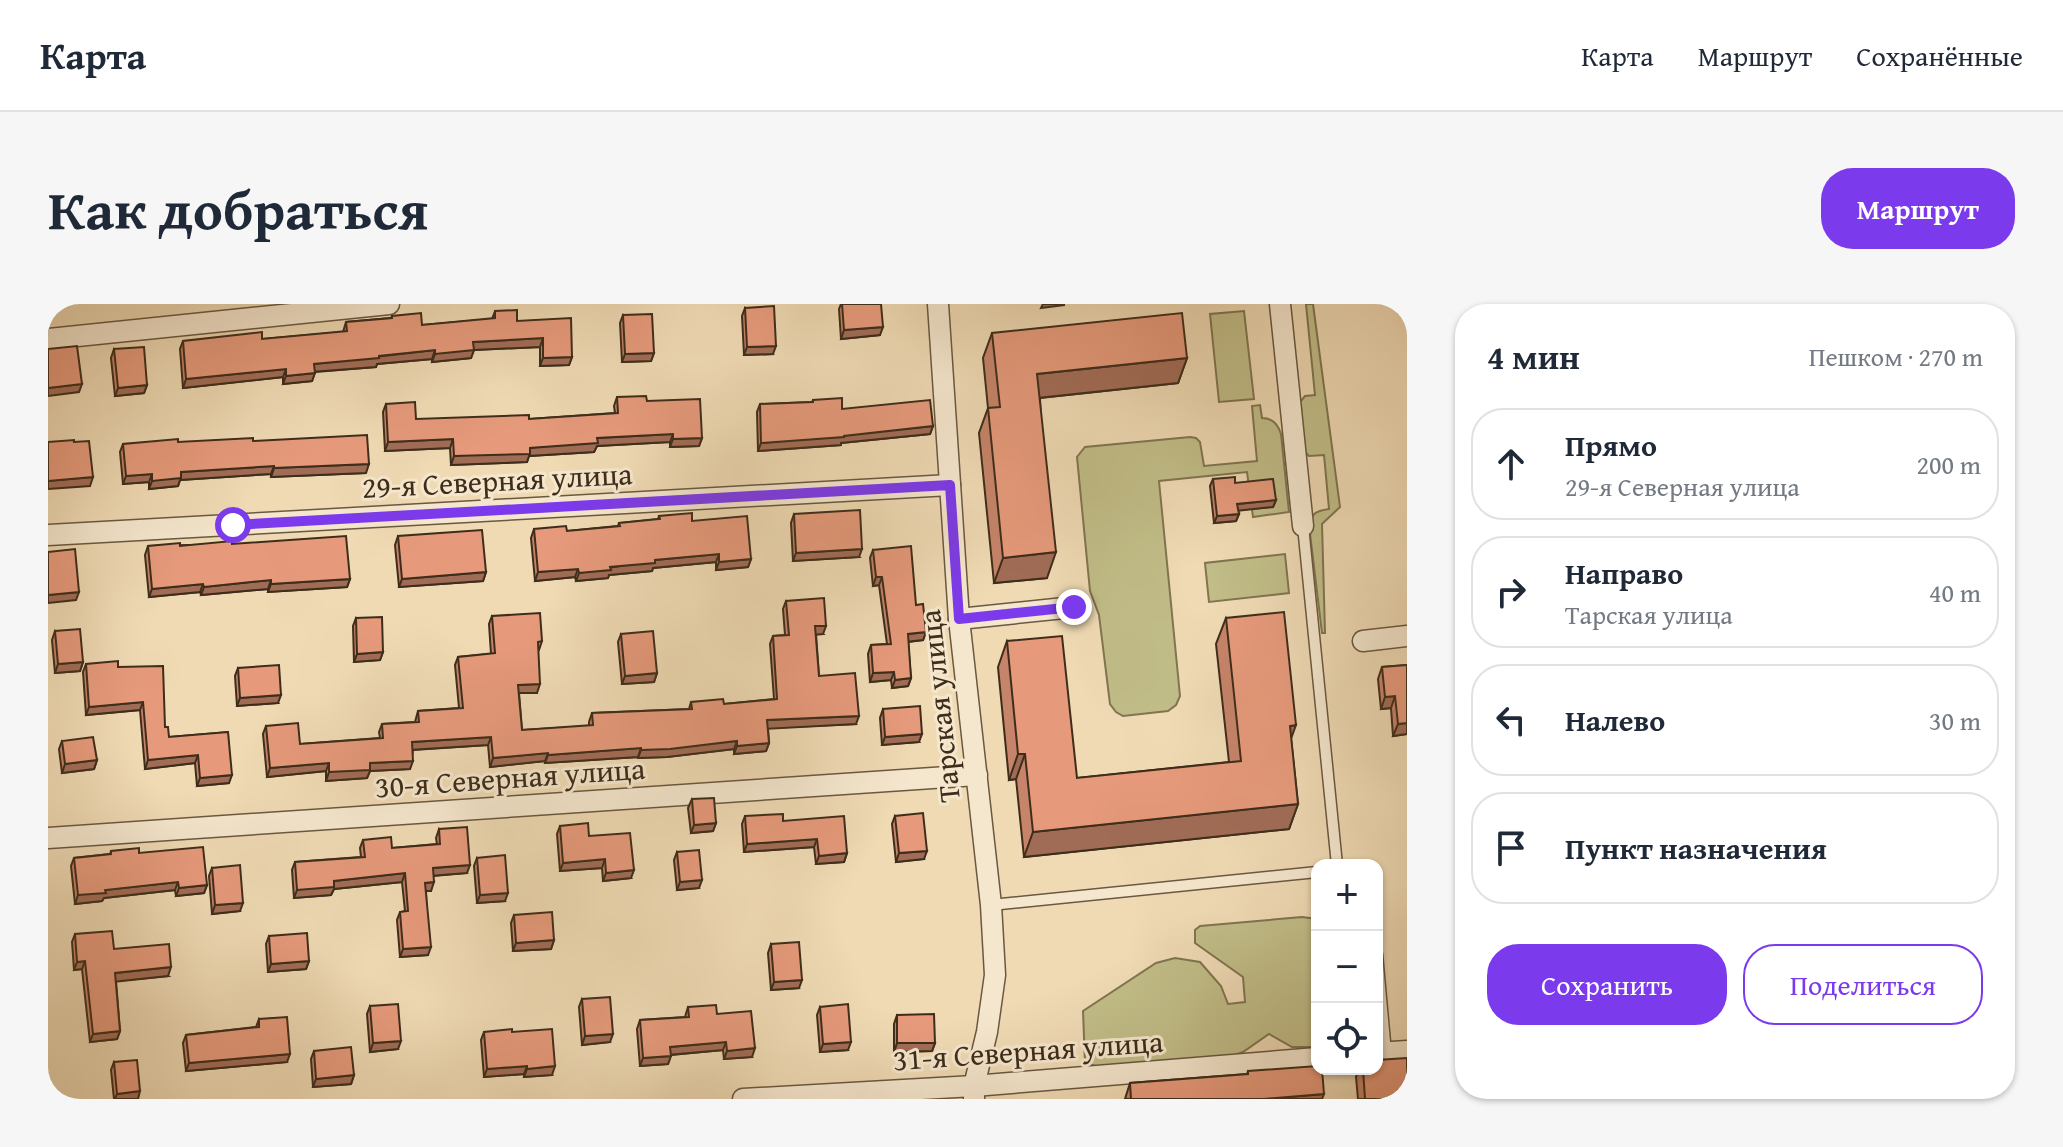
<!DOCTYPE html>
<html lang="ru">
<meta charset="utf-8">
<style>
:root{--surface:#fff;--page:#f6f6f7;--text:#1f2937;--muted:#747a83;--line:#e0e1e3;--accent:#7c3aed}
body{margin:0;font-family:"Gentium Book Plus",serif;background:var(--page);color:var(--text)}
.controls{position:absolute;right:24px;bottom:24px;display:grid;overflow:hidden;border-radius:16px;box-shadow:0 2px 6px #0004}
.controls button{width:72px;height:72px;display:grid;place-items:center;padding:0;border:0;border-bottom:2px solid var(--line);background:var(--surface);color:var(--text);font:40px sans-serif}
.stop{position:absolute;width:24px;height:24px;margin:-18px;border:6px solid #7c3aed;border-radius:50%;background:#fff}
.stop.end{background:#7c3aed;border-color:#fff;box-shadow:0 2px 8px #0008}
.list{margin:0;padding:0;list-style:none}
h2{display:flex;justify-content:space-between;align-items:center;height:104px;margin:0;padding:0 32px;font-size:34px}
h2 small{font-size:26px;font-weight:400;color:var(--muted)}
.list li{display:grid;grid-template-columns:52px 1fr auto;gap:24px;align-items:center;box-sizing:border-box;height:112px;margin:0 16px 16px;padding:0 16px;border:2px solid var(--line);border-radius:32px}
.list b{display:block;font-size:30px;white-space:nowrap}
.list p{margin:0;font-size:26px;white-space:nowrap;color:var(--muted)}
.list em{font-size:26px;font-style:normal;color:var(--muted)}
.actions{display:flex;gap:16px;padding:24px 32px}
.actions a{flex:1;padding:18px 0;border:2px solid var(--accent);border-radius:32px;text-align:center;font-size:28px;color:var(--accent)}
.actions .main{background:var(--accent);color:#fff}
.icon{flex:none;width:44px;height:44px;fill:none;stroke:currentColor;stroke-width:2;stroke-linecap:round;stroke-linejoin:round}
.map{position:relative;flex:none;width:1359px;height:795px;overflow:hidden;border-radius:32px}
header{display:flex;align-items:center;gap:48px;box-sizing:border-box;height:112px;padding:0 40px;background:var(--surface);border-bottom:2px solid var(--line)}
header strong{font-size:38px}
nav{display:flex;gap:44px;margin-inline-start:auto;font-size:28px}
.intro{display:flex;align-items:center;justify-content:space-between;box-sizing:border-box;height:192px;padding:0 48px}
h1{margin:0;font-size:56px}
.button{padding:20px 36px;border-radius:32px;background:var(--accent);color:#fff;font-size:28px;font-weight:700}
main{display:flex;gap:48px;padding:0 48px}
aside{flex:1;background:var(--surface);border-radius:32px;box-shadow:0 2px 6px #0004}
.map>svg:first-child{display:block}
.green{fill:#c1bd88;stroke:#807551;stroke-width:2}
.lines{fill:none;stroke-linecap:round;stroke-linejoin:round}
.service-casing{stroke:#6a5840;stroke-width:13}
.minor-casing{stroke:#6a5840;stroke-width:23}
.service{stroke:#f5e7ce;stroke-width:10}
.minor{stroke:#f5e7ce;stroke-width:20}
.wall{fill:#c6846a;stroke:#3e2d1a;stroke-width:2}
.shaded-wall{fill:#a16c56;stroke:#3e2d1a;stroke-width:2}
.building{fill:#e69a7b;stroke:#3e2d1a;stroke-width:2}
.route{stroke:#7c3aed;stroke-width:10}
.labels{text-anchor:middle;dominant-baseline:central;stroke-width:6;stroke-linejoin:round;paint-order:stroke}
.street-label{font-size:30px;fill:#3e2d1a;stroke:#f5e7ce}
</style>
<header>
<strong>Карта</strong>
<nav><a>Карта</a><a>Маршрут</a><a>Сохранённые</a></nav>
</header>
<div class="intro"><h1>Как добраться</h1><a class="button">Маршрут</a></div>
<main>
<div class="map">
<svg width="1359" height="795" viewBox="0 0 1359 795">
<rect width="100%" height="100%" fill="#efdab4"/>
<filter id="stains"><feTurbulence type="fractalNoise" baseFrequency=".0025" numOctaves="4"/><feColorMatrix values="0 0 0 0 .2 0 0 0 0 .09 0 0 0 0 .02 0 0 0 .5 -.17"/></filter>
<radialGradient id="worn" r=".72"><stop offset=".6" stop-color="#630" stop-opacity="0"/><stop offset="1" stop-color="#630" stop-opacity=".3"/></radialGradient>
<g class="green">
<path d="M1258 0H1265L1292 203 1274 220 1277 329H1274L1261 221C1264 208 1269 207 1281 205L1276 151 1261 152 1257 148 1252 98 1257 92 1267 91Z"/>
<path d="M1196 7 1206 95 1171 98 1162 10Z"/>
<path d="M1212 101 1214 114C1224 114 1230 120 1233 130L1241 208 1205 213 1199 168 1111 177 1132 392 1128 401 1120 407 1075 412 1068 408 1062 400 1051 311 1042 287 1029 153 1037 143 1142 133 1148 134 1152 138 1156 162 1209 157 1204 102Z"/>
<path d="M1237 250 1241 289 1161 298 1157 259Z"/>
<path d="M1254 613 1269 615V743H1244L1221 730 1195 748 1170 757 1073 769 1037 759 1035 707 1108 659 1127 654 1152 658 1173 682 1180 700 1197 698 1195 673 1147 639V626L1152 622Z"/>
</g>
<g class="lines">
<defs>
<g id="service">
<path d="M1255 222 1289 561"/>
<path d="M943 601 1269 568"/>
<path d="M1329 650 1338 749"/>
</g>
<g id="minor">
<path d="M890 0 911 315 943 601 947 671 939 728 926 782V795"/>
<path d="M1232 0 1255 222"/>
<path d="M0 35 341 0"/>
<path d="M0 231 902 181"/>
<path d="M911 315 1026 303"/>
<path d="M1315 337 1359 332"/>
<path d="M0 534 929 471"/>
<path d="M1329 749 1359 747"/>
<path d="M695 795 926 782 1269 754"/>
</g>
</defs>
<use href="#service" class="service-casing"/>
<use href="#minor" class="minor-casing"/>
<use href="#service" class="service"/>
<use href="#minor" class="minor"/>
</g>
<g class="wall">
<path d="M793 0H833L832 31 793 35 791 5Z"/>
<path d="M697 4 725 50 696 51 694 12Z"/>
<path d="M447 7 469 17 524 53 521 61 492 62V43L426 46 423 54 384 58V55L329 60 328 63 267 68 264 77 235 80V73L135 84 132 45 135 37 214 35 295 28 298 18 343 14 344 12 374 21 444 15Z"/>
<path d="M575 11 606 49 603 57 574 58 572 19Z"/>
<path d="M944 29 1139 54 1130 79 992 94 999 274 946 279 931 129 940 104 935 54Z"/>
<path d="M66 45 99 81 96 89 67 92 63 54Z"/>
<path d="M569 93 599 97 654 134 651 142 622 143V138L549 142 546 148 481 152 479 158 403 161 402 144 337 147 335 108 338 100 368 115H481L567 109 566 102Z"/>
<path d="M765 96 794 105 885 122 882 130 793 139V141L710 147 709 108 712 100 764 98Z"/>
<path d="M205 137 318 169 223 173V170L132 176 130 182 101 185V178L75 180 72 148 75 140Z"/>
<path d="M1165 175 1187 179 1228 196 1225 203 1190 206 1191 210 1188 217 1166 219 1162 182Z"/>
<path d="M746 210 811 253 745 257 743 219Z"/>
<path d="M611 212 644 217 703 255 700 263 668 266V258L605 264 604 267 561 271 560 274 528 277 527 273 487 277 483 234 486 225 519 227 570 222 571 219 610 215Z"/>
<path d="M350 232 438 268 435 277 351 283 347 241Z"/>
<path d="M184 240 302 275 299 283 220 288V285L153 291 152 288 101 293 97 251 100 242Z"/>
<path d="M825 246 868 301 878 328 875 336 860 338 863 374 860 382 844 384 843 376 822 378 820 350 823 341 839 340 831 281 825 282 822 254Z"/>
<path d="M738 297 775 330H768L771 372 808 420 720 424 721 439 718 447 686 450V445L619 453 590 454V453L497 459V457L442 463 440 441 365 446 362 465 322 467 319 474 278 477V467L219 473 215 430 218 422 252 440 332 434 331 428 334 420 367 418 370 407 411 404 407 361 410 353 443 350 441 320 444 312 494 337 491 346H490L489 389H471L474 426 541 422V418L544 409 641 405 643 398 676 400 726 395 722 340 725 332 737 331 735 305Z"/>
<path d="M308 314 335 348 332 356 306 358 305 322Z"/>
<path d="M1178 314 1243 435 1250 500 1241 525 976 553 968 475 961 476 950 363 959 337 1029 474 1181 458 1168 340Z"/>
<path d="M7 327 35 358 32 367 7 369 4 336Z"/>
<path d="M573 330 609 369 606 378 574 380 570 338Z"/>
<path d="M38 360 70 363 117 423 121 433 180 428 181 479 149 482 147 459 97 465 92 406 38 411 35 368Z"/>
<path d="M1359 361V430L1345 432 1343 404 1333 405 1330 375 1334 363Z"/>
<path d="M190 364 230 399 189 402 187 372Z"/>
<path d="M835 405 871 438 834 441 832 414Z"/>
<path d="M14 437 49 456 46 465 14 469 11 445Z"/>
<path d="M644 495 668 519 665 527 643 529 640 504Z"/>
<path d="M697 512 735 517 799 549 796 558 768 560 766 543 696 548 694 520Z"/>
<path d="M847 512 876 555 848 558 844 520Z"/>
<path d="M512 522 541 532 583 574 555 577 554 564 512 567 509 530Z"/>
<path d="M391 525 419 569 385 572 383 587H378L380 651 352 653 349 616 352 608 357 607 354 578 286 585 283 591 246 594 244 566 247 558 313 553 312 544 315 536 344 544 389 540 388 534Z"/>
<path d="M63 547 91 549 159 581 156 589 128 592 127 586 56 594 54 597 27 600 23 562 26 554 62 550Z"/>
<path d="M629 548 651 584 629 586 626 556Z"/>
<path d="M429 554 457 597 429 599 426 562Z"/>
<path d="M164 564 192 607 164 610 161 572Z"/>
<path d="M466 611 506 636 503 645 465 647 463 619Z"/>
<path d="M27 630 66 645 120 672 68 677 72 727 69 735 42 738 34 665 26 666 24 638Z"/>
<path d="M221 632 261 657 258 665 220 668 218 640Z"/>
<path d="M723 640 751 684 723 686 720 649Z"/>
<path d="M534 695 562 738 534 741 531 703Z"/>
<path d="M322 702 350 745 322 748 319 710Z"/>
<path d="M640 703 669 710 704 753 676 755 675 746 623 751 620 760 592 762 589 725 592 716 637 713Z"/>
<path d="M772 703 800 746 772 748 769 711Z"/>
<path d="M849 711 887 739 884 747 846 748V720Z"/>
<path d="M211 715 239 758 138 767 135 739 138 731 208 723Z"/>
<path d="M436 728H464L504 771 476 773V770L436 773 433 736Z"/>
<path d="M266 747 306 771 303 780 265 783 263 755Z"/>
<path d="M66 758 90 795H66L63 766Z"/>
<path d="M1311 765H1329L1359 795H1310L1308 773Z"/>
<path d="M1200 767 1274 795H1077L1082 779 1199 770Z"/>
</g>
<g class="shaded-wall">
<path d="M995 0H1016V1L993 4Z"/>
<path d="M835 23 832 31 793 35 796 26Z"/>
<path d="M495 34 492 43 426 46 423 54 384 58 387 50 425 38Z"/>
<path d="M728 42 725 50 696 51 699 43Z"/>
<path d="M387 46 384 55 329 60 328 63 263 68 266 60Z"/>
<path d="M606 49 603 57 574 58 577 50Z"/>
<path d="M524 53 521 61 492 62 495 54Z"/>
<path d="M1139 54 1130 79 980 95 989 70Z"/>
<path d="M238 65 235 73 135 84 138 75Z"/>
<path d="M267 69 264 77 235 80 238 72Z"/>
<path d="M34 80 31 88 0 92V84Z"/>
<path d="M99 81 96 89 67 92 70 84Z"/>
<path d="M885 122 882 130 793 139V141L710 147 713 139Z"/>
<path d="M625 130 622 138 549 142 546 148 481 152 479 158 403 161 406 152 482 144 549 134Z"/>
<path d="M654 134 651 142 622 143 625 135Z"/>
<path d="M405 135 402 144 337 147 340 138Z"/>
<path d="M321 160 318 169 223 173 226 164Z"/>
<path d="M226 162 223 170 132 176 130 182 101 185 104 177 133 168Z"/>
<path d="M104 170 101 178 75 180 78 172Z"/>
<path d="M45 173 42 182 0 185V177Z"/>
<path d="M1228 196 1225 203 1187 207 1189 200Z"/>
<path d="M1191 210 1188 217 1166 219 1169 212Z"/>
<path d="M814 245 811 253 745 257 748 249Z"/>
<path d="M1008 248 999 274 946 279 955 254Z"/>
<path d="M671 250 668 258 605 264 604 267 561 271 560 274 528 277 531 269 607 256Z"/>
<path d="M703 255 700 263 668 266 671 258Z"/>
<path d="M530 265 527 273 487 277 490 268Z"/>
<path d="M438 268 435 277 351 283 354 275Z"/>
<path d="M828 273H834L831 281 825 282Z"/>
<path d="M302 275 299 283 220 288 223 280Z"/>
<path d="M223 276 220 285 153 291 156 283Z"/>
<path d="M155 280 152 288 101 293 104 285Z"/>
<path d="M31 288 28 296 0 299V291Z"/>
<path d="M767 322H778L775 330 764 331Z"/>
<path d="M878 328 875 336 857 338 860 330Z"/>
<path d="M335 348 332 356 306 358 309 350Z"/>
<path d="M35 358 32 367 7 369 10 360Z"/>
<path d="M846 368 843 376 822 378 825 369Z"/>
<path d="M609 369 606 378 574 380 577 372Z"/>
<path d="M863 374 860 382 844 384 847 376Z"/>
<path d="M492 380 489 389H467L470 381Z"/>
<path d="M233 391 230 399 189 402 192 394Z"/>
<path d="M1347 392 1343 404 1333 405 1337 393Z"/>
<path d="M95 398 92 406 38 411 41 403Z"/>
<path d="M811 412 808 420 716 425 719 416Z"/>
<path d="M1359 419V430L1345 432 1350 420Z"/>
<path d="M1248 421 1239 446 1242 422Z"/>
<path d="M874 430 871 438 834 441 837 433Z"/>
<path d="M443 433 440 441 361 446 364 438Z"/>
<path d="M689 437 686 445 619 453 590 454 593 446Z"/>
<path d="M721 439 718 447 686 450 689 442Z"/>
<path d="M593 444 590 453 497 459 500 451Z"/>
<path d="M500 449 497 457 442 463 445 454Z"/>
<path d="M970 450H977L968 475 961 476Z"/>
<path d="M150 451 147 459 97 465 100 456Z"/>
<path d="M49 456 46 465 14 469 17 460Z"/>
<path d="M365 457 362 465 322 467 319 474 278 477 281 468 322 459Z"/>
<path d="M281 459 278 467 219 473 222 464Z"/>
<path d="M184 471 181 479 149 482 152 474Z"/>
<path d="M1250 500 1241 525 976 553 985 528Z"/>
<path d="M668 519 665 527 643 529 646 521Z"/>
<path d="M769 535 766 543 696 548 699 540Z"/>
<path d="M879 547 876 555 848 558 851 549Z"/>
<path d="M799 549 796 558 768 560 771 552Z"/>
<path d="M557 555 554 564 512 567 515 559Z"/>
<path d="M422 561 419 569 382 572 385 564Z"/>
<path d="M586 566 583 574 555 577 558 569Z"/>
<path d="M357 569 354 578 286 585 283 591 246 594 249 586 286 577Z"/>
<path d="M654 576 651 584 629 586 632 578Z"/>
<path d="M130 578 127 586 56 594 54 597 27 600 30 591 57 586Z"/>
<path d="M386 578 383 587H374L377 579Z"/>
<path d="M159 581 156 589 128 592 131 584Z"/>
<path d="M460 589 457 597 429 599 432 591Z"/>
<path d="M195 599 192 607 164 610 167 601Z"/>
<path d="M506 636 503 645 465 647 468 639Z"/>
<path d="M383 643 380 651 352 653 355 645Z"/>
<path d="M37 657 34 665 26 666 29 658Z"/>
<path d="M261 657 258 665 220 668 223 660Z"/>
<path d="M123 663 120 672 64 678 67 669Z"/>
<path d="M754 676 751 684 723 686 726 678Z"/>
<path d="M72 727 69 735 42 738 45 730Z"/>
<path d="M565 730 562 738 534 741 537 732Z"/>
<path d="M353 737 350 745 322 748 325 739Z"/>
<path d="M678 738 675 746 619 751 622 743Z"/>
<path d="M803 738 800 746 772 748 775 740Z"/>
<path d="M849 739H887L884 747 846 748Z"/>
<path d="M707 744 704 753 676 755 679 747Z"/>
<path d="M242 750 239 758 138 767 141 759Z"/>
<path d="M623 752 620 760 592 762 595 754Z"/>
<path d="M479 762 476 770 436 773 439 765Z"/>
<path d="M507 762 504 771 476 773 479 765Z"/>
<path d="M306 771 303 780 265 783 268 775Z"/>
<path d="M92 787 90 795H67L69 790Z"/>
<path d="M1276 790 1274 795H1216Z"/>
</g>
<g class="building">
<path d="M794 0H833L835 23 796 26Z"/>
<path d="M726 2 728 42 699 43 697 4Z"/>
<path d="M469 6V17L523 14 524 53 495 54V34L425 38 426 46 387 50V46L331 52V54L266 60 267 69 238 72V65L138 75 135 37 214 28V35L299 27 298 18 344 14V12L373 9 374 21 447 14V7Z"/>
<path d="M1134 9 1139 54 989 70 1008 248 955 254 940 104 952 103 944 29Z"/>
<path d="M604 10 606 49 577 50 575 11Z"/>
<path d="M29 42 34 80 0 84V45Z"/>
<path d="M96 43 99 81 70 84 66 45Z"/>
<path d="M598 92 599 97 652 95 654 134 625 135V130L549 134 550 139 482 144V150L406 152 405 135 340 138 338 100 367 98 368 115 481 111V115L570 109 569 93Z"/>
<path d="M794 94V105L882 96 885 122 796 132V133L713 139 712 100 765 98V96Z"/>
<path d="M319 131 321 160 226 164V162L133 168V174L104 177V170L78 172 75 140 130 135V138L205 134V137Z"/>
<path d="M26 136V138L41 137 45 173 0 177V138Z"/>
<path d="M1187 173V179L1225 175 1228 196 1189 200 1191 210 1169 212 1165 175Z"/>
<path d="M812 206 814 245 748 249 746 210Z"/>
<path d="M644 209V217L699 212 703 255 671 258V250L607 256V259L562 263 563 266 531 269 530 265 490 268 486 225 518 222 519 227 572 222 571 219 612 215 611 212Z"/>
<path d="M434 226 438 268 354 275 350 232Z"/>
<path d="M298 232 302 275 223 280V276L156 283 155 280 104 285 100 242 132 239V242L184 237V240Z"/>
<path d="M863 242 868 301 875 300 878 328 860 330 863 374 847 376 846 368 825 369 823 341 843 340 834 273H828L825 246Z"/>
<path d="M27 245 31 288 0 291V248Z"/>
<path d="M776 294 778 322H767L771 372 807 369 811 412 719 416 721 439 689 442V437L622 445 593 446V444L500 451V449L445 454 443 433 364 438 365 457 322 459V466L281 468V459L222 464 218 422 250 419 252 440 335 434 334 420 371 418 370 407 415 404 410 353 447 349 444 312 492 309 494 337 490 338 492 380 470 381 474 426 545 421 544 409 644 405 643 398 675 395 676 400 729 395 725 332 741 331 738 297Z"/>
<path d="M1236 308 1248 421 1242 422 1250 500 985 528 977 450H970L959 337 1014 332 1029 474 1193 457 1178 314Z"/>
<path d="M334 313 335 348 309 350 308 314Z"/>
<path d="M32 325 35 358 10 360 7 327Z"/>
<path d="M605 327 609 369 577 372 573 330Z"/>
<path d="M70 357V363L115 362 117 423H120L121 433 180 428 184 471 152 474 150 451 100 456 95 398 41 403 38 360Z"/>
<path d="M231 361 233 391 192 394 190 364Z"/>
<path d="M1359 361V419L1350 420 1347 392 1337 393 1334 363Z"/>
<path d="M872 402 874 430 837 433 835 405Z"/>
<path d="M45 433 49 456 17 460 14 437Z"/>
<path d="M666 494 668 519 646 521 644 495Z"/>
<path d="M875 509 879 547 851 549 847 512Z"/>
<path d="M735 510V517L796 512 799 549 771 552 769 535 699 540 697 512Z"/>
<path d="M540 519 541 532 582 529 586 566 558 569 557 555 515 559 512 522Z"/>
<path d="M419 523 422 561 385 564 386 578 377 579 383 643 355 645 352 608 360 607 357 569 286 577V583L249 586 247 558 317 553 315 536 343 533 344 544 392 540 391 525Z"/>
<path d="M155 543 159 581 131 584 130 578 57 586 58 589 30 591 26 554 63 550V547L91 544V549Z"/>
<path d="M651 546 654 576 632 578 629 548Z"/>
<path d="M457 551 460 589 432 591 429 554Z"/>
<path d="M192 561 195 599 167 601 164 564Z"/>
<path d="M504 608 506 636 468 639 466 611Z"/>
<path d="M64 627 66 645 121 640 123 663 67 669 72 727 45 730 37 657 29 658 27 630Z"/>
<path d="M259 629 261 657 223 660 221 632Z"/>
<path d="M751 638 754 676 726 678 723 640Z"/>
<path d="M562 693 565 730 537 732 534 695Z"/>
<path d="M350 700 353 737 325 739 322 702Z"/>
<path d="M800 700 803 738 775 740 772 703Z"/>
<path d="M668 701 669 710 703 707 707 744 679 747 678 738 622 743 623 752 595 754 592 716 641 713 640 703Z"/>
<path d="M886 710 887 739H849V711Z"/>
<path d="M239 713 242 750 141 759 138 731 211 723V715Z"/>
<path d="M464 725V728L504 725 507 762 479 765V762L439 765 436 728Z"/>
<path d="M303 743 306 771 268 775 266 747Z"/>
<path d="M1359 754V795H1317L1315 765H1329V756Z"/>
<path d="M89 756 92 787 69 790 66 758Z"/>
<path d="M1269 762V765H1274L1276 790 1216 795H1083L1082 779 1200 770V767Z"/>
</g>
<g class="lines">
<path class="route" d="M185 221 902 181 911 315 1026 303"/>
</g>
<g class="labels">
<g class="street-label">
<text transform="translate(449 176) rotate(-3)">29-я Северная улица</text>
<text transform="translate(891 402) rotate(-96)">Тарская улица</text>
<text transform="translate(462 473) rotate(-4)">30-я Северная улица</text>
<text transform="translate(980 746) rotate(-4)">31-я Северная улица</text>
</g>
</g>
<rect width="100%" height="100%" filter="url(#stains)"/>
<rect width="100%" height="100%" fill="url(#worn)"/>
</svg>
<div class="controls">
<button>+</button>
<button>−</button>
<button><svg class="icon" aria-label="locate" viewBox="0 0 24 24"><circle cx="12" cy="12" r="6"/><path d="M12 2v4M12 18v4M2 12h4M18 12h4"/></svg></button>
</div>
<div class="stop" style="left:185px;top:221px"></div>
<div class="stop end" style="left:1026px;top:303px"></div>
</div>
<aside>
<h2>4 мин<small>Пешком · 270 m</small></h2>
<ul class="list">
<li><svg class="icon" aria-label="ahead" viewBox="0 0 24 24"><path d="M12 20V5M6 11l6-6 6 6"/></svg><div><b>Прямо</b><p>29-я Северная улица</p></div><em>200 m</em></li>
<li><svg class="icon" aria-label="right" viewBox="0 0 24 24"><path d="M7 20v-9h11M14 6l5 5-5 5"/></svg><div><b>Направо</b><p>Тарская улица</p></div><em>40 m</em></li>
<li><svg class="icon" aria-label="left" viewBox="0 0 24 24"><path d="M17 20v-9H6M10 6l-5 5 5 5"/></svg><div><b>Налево</b></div><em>30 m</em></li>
<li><svg class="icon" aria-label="arrive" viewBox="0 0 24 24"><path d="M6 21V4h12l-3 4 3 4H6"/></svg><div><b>Пункт назначения</b></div></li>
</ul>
<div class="actions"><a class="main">Сохранить</a><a>Поделиться</a></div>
</aside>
</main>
